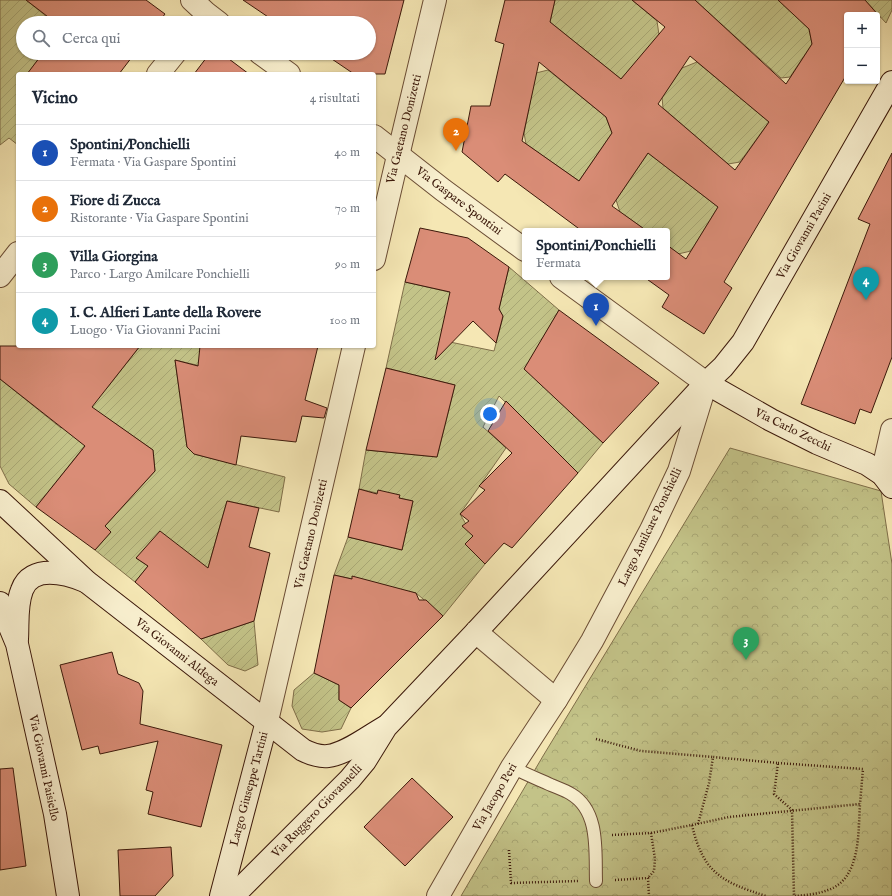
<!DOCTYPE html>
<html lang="it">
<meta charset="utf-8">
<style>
:root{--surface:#fff;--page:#f2f2f3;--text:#1f2937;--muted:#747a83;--line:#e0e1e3;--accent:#8f2418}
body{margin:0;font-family:"IM FELL English",serif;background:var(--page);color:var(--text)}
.controls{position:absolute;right:12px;top:12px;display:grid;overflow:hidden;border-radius:4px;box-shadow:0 1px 3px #0004}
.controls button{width:36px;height:36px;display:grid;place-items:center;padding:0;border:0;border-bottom:1px solid var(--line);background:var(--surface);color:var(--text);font:20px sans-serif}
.you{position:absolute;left:490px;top:414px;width:14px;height:14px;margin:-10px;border:3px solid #fff;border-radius:50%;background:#1a73e8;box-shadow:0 0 0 6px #1a73e833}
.badge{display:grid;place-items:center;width:26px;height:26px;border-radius:50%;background:var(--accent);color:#fff;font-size:13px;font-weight:700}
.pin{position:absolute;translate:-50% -33px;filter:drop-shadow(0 1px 2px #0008)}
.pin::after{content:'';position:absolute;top:21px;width:14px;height:12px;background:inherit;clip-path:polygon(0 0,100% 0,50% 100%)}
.popup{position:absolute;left:522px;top:228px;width:148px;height:52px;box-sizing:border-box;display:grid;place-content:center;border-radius:4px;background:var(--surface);filter:drop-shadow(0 1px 3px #0005);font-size:13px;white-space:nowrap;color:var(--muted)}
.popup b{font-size:15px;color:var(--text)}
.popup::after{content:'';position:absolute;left:50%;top:100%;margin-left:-8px;border:8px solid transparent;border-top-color:var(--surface)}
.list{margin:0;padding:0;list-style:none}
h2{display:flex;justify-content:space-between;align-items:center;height:52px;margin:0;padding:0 16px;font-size:17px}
h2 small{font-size:13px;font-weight:400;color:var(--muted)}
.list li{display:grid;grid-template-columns:26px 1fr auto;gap:12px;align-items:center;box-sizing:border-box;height:56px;padding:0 16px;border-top:1px solid var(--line)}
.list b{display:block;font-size:15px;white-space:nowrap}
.list p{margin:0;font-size:13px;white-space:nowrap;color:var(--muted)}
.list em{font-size:13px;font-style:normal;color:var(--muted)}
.icon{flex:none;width:22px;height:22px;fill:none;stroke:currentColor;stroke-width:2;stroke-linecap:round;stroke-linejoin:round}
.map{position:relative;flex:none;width:892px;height:896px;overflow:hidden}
.search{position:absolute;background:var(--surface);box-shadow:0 1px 3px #0004;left:16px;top:16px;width:360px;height:44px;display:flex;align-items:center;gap:10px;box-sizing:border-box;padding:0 14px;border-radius:22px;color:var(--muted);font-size:15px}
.panel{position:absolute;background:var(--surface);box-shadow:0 1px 3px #0004;left:16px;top:72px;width:360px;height:276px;border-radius:4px}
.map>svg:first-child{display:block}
.park{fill:url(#park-crowns);stroke:#7f6e49}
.garden{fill:url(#garden-furrows);stroke:#7f6e49}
.building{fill:#da8d77;stroke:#3b180a;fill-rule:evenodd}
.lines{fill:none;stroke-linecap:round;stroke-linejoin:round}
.lane-casing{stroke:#6a4c34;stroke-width:14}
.street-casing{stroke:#6a4c34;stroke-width:24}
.secondary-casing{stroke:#3b180a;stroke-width:24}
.path{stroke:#3b180a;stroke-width:2.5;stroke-dasharray:1 2;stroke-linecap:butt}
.lane{stroke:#f8efce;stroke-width:12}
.street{stroke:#f8efce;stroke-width:22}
.secondary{stroke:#f8efce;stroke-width:22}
.labels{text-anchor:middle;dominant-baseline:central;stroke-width:4;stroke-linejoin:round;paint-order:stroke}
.street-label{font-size:12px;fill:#3b180a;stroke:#f8efce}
</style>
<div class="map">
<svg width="892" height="896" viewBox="0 0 892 896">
<defs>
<pattern id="park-crowns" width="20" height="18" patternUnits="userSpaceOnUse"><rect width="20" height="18" fill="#c3c388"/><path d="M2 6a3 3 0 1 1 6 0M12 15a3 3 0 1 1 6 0" fill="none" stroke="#a8a774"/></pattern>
<pattern id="garden-furrows" width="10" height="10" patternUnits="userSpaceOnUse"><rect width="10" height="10" fill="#c3c388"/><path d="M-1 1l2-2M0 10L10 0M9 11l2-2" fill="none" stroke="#a8a774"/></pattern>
</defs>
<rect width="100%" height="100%" fill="#f5e7b4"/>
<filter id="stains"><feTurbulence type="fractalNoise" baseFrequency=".005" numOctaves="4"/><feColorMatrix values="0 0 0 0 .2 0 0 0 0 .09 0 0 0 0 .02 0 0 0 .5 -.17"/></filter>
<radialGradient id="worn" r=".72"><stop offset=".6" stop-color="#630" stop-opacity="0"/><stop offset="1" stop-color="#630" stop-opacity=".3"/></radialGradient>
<path class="park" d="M730 448 881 491 892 564V896H461L543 756Z"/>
<g class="garden">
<path d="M0 0H26L46 16 56 3 75 23H23V53H43L31 69 37 74H18V145L9 138 0 145Z"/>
<path d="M555 0H632L657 21 659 35 621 79 550 22Z"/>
<path d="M695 0H778L809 29 812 44 790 77 781 78Z"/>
<path d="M865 0H892V10L886 23Z"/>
<path d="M697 62 769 122 740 162 728 164 663 108 662 97 682 68Z"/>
<path d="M548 70 606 117 612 133 579 181 526 144 524 133 536 73Z"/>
<path d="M648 153 718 207 691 251 678 254 667 245V231H647L620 212 616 200Z"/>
<path d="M509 267 559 310 525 369 603 443 578 473 499 396 483 427 506 448 460 514 473 536 465 544 485 564 443 616 416 593 334 575 348 537 402 550 413 501 359 489 366 450 437 457 455 385 386 368 405 282 458 294 440 340 494 351 503 317 499 309Z"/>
<path d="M140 346H276L307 391 175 360 187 447 194 454 285 477 279 512 227 501 208 568 136 558 148 566 135 582 95 550 111 532 105 526 155 471 153 450 107 418 36 507 9 484 0 466V379L61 428 96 380 107 388Z"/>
<path d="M254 621 258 665 245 671 228 665 201 639Z"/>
<path d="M314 673 339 685V700L351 708 341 729 322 732 302 729 292 706 294 690Z"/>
</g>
<g class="building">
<path d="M26 0H146L165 14 158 23H56Z"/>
<path d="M243 0H404L385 74H354L323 53H369V23H277Z"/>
<path d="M505 0H555L550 22 621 79 665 27 632 0H695L786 84 812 44 809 29 778 0H865L880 17 877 23V15H847V74L724 282 732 288 704 334 662 307 669 295 644 277H667V245L686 259 718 207 648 153 612 206 647 231H582L505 174 498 182 462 152 471 106H490L504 44 495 41ZM690 56 769 122 735 170 658 104ZM539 62 606 117 612 133 579 181 522 141Z"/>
<path d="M43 53H135L119 74H27Z"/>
<path d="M210 53H221L249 74H194Z"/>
<path d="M892 153V357L871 413 860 409 855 424 801 404 870 224 858 219Z"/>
<path d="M420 228 468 238 509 267 499 309 503 316 496 343 473 321 435 360 450 292 405 282Z"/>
<path d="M559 310 659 383 603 443 524 369Z"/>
<path d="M0 346H140L92 407 153 450 155 471 105 526 111 532 95 550 36 507 85 446 0 379Z"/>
<path d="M200 346H318L305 400 327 408 324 418 302 416 296 442 241 436 236 465 194 454 187 447 175 360 198 366Z"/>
<path d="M386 368 455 385 437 457 366 450Z"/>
<path d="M506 401 578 473 512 548 504 543 485 564 465 544 473 536 462 526 469 521 460 514 485 490 479 486 512 453 488 431Z"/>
<path d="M359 489 377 494 378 490 400 495 399 498 413 501 402 550 348 537Z"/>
<path d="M227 501 259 508 249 547 270 553 254 621 201 639 135 582 148 566 136 558 160 531 208 568Z"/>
<path d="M334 575 352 579V576L416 593 419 600H426L443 616 351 708 339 700V685L314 673Z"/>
<path d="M112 652 118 674 139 683 143 691 140 724 222 745 201 827 148 814 153 792 146 790 158 741 100 754 98 746 82 750 60 665Z"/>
<path d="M13 768 26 866 0 870V769Z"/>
<path d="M412 778 453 817 405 866 364 827Z"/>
<path d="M171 847 173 876 155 896H120L118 850Z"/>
</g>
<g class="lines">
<defs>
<path id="lane" d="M512 767C525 774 538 779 551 785 558 788 565 790 571 794 600 811 595 852 596 881"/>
<g id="street">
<path d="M192 0 206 13 219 23"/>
<path d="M260 53 289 74"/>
<path d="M158 74 175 53"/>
<path d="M374 136 443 190 525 250"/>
<path d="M374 259 401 143 435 0"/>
<path d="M0 276 18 253"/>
<path d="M892 430 882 474 892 472"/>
<path d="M476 632 556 700"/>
<path d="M267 721 354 346"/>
<path d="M438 896 512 767 556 700 592 641 651 530 679 471 706 383 561 277"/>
</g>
<g id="secondary">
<path d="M706 383 771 420 817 443 867 464 882 474 892 487"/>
<path d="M0 501 87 582 303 750C311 754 319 757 328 756 346 754 369 736 385 727"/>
<path d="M0 603 17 644 55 814 68 896"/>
<path d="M17 639C18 623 16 605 22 590 31 564 66 573 85 581"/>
<path d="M221 896 267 721"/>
<path d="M233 896 350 779 365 761 386 727 476 632 706 383 723 367 743 342 892 82"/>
</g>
</defs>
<use href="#lane" class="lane-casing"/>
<use href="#street" class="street-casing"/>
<use href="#secondary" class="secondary-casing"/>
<g class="path">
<path d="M596 739 641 751 713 757"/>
<path d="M778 763 863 769 860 804"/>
<path d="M698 824 709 783 713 757 778 763 774 794 792 810 794 896"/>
<path d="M692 825 729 817 860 804C858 833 861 879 828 890 818 894 806 895 795 896"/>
<path d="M651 833 692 825C703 873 722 882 766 896"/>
<path d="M612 835 651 833 655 859 654 871 648 878"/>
<path d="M509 850 511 883 578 881"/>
<path d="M615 880 648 878 649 896"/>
</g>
<use href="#lane" class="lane"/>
<use href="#street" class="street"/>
<use href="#secondary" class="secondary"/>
</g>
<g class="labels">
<g class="street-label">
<text transform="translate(404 129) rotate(-76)">Via Gaetano Donizetti</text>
<text transform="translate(459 201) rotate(37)">Via Gaspare Spontini</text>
<text transform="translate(804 236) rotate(-60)">Via Giovanni Pacini</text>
<text transform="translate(793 430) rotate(26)">Via Carlo Zecchi</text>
<text transform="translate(650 527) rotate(-64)">Largo Amilcare Ponchielli</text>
<text transform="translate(311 534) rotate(-77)">Via Gaetano Donizetti</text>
<text transform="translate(177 652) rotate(38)">Via Giovanni Aldega</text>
<text transform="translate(44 768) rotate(78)">Via Giovanni Paisiello</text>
<text transform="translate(249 789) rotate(-75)">Largo Giuseppe Tartini</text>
<text transform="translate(495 797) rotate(-60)">Via Jacopo Peri</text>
<text transform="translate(317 811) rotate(-46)">Via Ruggero Giovannelli</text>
</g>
</g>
<rect width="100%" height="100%" filter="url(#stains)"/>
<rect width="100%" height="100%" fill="url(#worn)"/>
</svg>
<div class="controls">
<button>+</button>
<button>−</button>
</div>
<div class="you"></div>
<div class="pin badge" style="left:596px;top:326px;background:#1a4fb4">1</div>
<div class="popup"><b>Spontini/Ponchielli</b>Fermata</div>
<div class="pin badge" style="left:456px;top:151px;background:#e8710a">2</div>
<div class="pin badge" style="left:746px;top:660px;background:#2e9e5b">3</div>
<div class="pin badge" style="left:866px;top:300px;background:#0f9aa8">4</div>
<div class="search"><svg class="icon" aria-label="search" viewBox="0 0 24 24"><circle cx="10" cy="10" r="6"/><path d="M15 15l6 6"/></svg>Cerca qui</div>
<section class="panel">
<h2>Vicino<small>4 risultati</small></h2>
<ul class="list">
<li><span class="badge" style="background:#1a4fb4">1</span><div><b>Spontini/Ponchielli</b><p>Fermata · Via Gaspare Spontini</p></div><em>40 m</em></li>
<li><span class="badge" style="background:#e8710a">2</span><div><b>Fiore di Zucca</b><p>Ristorante · Via Gaspare Spontini</p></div><em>70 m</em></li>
<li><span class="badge" style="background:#2e9e5b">3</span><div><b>Villa Giorgina</b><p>Parco · Largo Amilcare Ponchielli</p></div><em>90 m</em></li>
<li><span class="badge" style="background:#0f9aa8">4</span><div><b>I. C. Alfieri Lante della Rovere</b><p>Luogo · Via Giovanni Pacini</p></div><em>100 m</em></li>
</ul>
</section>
</div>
